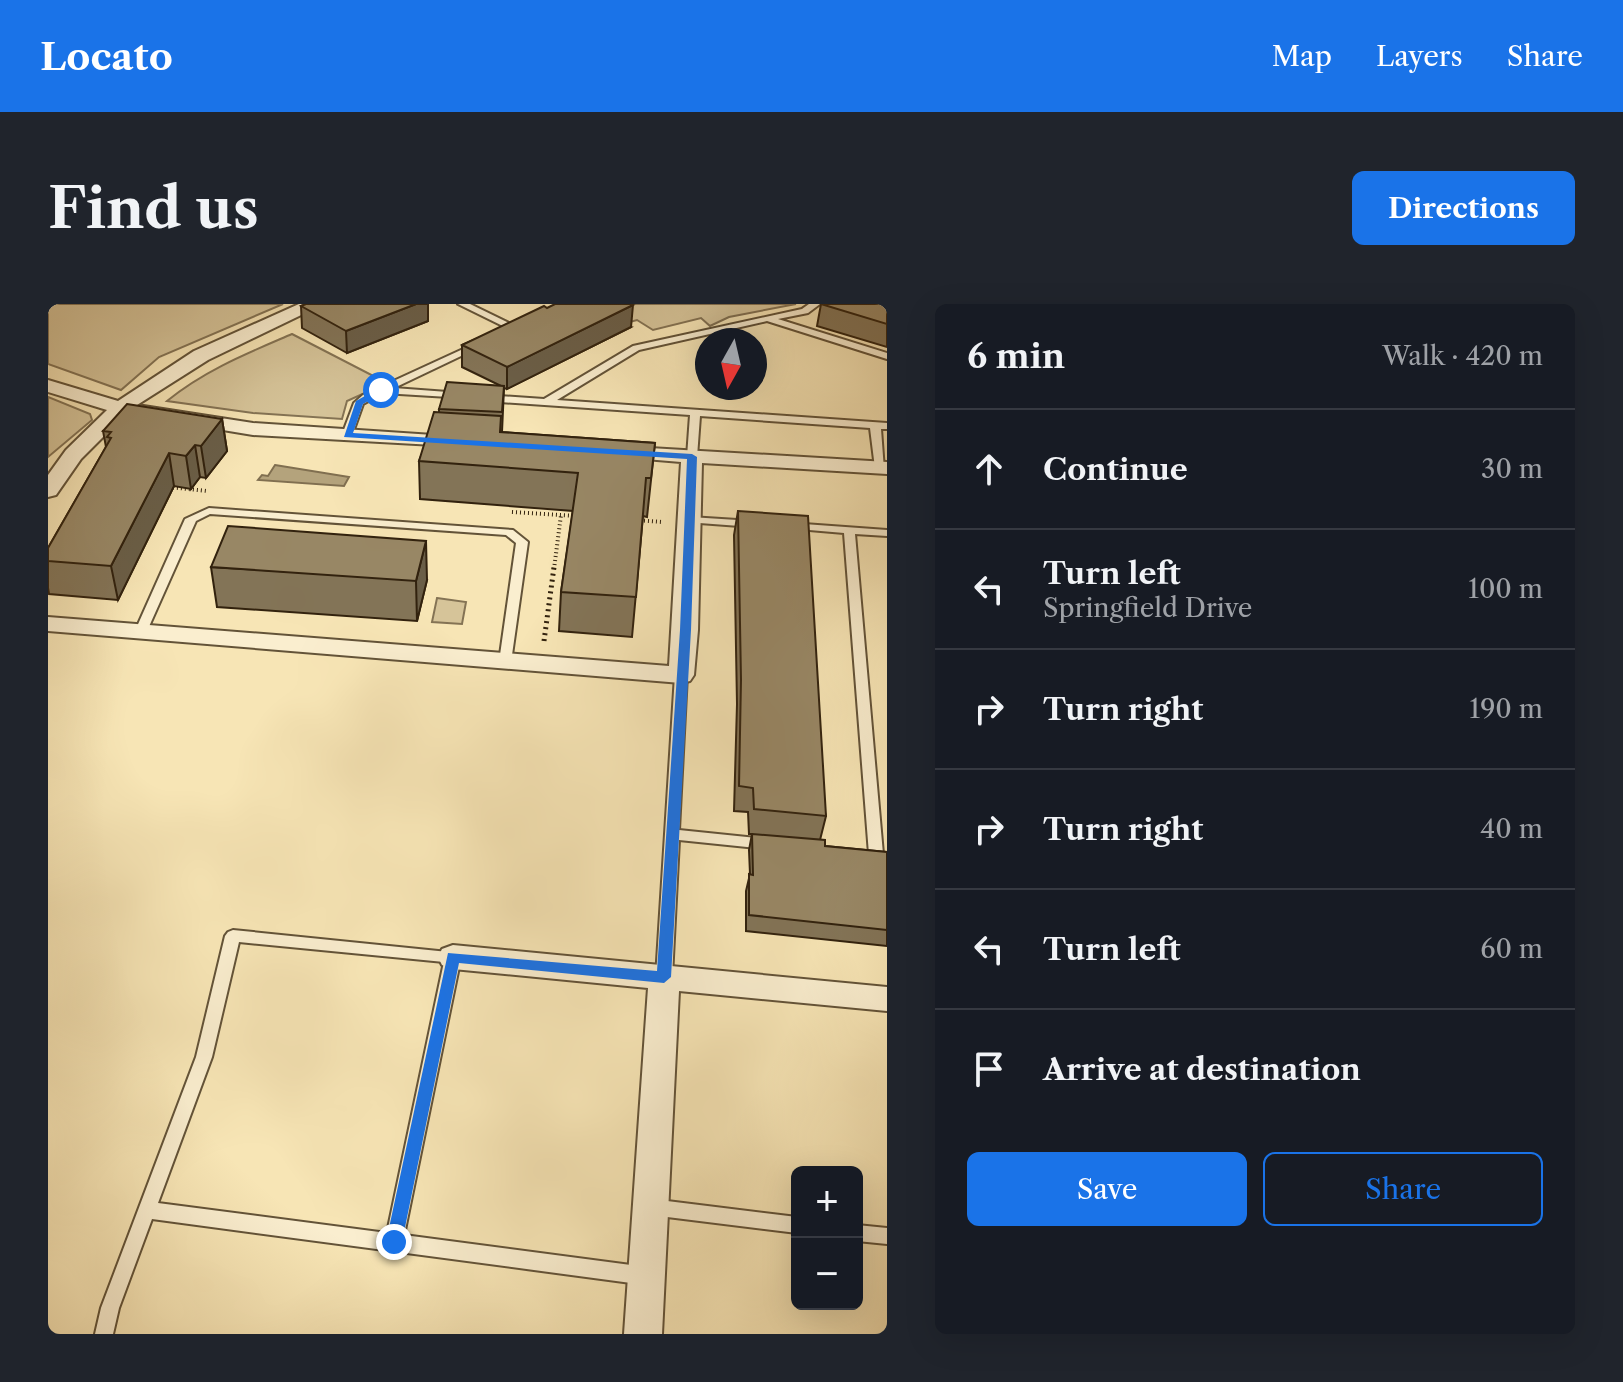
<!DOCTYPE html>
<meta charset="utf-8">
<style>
:root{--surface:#171b24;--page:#20242c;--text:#f1f3f6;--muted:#9ea1a6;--line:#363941;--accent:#1a73e8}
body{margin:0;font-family:"Libre Caslon Text",serif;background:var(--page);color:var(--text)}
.controls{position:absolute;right:24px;bottom:24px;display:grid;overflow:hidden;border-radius:12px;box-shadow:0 8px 32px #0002}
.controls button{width:72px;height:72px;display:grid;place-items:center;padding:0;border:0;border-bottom:2px solid var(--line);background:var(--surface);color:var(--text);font:40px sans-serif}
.compass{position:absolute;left:647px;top:24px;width:72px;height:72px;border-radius:50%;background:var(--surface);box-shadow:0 8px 32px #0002;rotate:188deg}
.stop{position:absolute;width:24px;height:24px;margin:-18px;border:6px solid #1a73e8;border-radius:50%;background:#fff}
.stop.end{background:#1a73e8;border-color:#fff;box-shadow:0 2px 8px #0008}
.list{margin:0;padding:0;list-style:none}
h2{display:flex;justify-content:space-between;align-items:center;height:104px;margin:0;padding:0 32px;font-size:34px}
h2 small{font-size:26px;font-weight:400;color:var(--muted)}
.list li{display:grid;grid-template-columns:52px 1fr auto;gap:24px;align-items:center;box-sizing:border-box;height:120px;padding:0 32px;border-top:2px solid var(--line)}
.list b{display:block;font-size:30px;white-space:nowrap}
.list p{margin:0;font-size:26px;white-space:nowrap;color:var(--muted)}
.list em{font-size:26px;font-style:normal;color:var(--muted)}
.actions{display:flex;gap:16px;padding:24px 32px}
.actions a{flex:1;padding:18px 0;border:2px solid var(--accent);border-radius:12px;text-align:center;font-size:28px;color:var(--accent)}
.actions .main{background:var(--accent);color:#fff}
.icon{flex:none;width:44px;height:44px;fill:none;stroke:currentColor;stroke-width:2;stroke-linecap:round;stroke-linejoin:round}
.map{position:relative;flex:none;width:839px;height:1030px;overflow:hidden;border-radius:12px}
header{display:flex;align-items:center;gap:48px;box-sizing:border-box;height:112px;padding:0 40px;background:var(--accent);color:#fff}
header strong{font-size:38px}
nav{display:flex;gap:44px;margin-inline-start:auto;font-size:28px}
.intro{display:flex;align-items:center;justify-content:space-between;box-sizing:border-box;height:192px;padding:0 48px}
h1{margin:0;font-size:56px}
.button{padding:20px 36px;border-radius:12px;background:var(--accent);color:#fff;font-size:28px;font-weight:700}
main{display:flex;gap:48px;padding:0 48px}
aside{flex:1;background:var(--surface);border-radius:12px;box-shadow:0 8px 32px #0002}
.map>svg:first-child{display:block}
.green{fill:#d6c499;stroke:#847354;stroke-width:2}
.water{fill:#b4a37c;stroke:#806f50;stroke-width:2}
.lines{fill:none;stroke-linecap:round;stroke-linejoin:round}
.service-casing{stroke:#635338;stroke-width:4}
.minor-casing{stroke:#635338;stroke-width:4}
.path-far1{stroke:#32220e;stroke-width:4;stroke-dasharray:1 3;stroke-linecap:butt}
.path{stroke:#32220e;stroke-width:5;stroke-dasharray:2 4;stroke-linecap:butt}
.service{fill:#faeecf;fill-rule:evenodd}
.minor{fill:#faeecf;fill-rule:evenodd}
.wall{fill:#837457;stroke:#32220e;stroke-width:2}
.shaded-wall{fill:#6a5e47;stroke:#32220e;stroke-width:2}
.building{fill:#988765;stroke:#32220e;stroke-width:2}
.route{fill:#1a73e8}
</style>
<header>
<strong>Locato</strong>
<nav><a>Map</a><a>Layers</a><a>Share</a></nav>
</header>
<div class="intro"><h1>Find us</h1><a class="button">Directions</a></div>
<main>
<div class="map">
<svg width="839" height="1030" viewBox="0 0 839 1030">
<rect width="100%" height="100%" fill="#f7e5b5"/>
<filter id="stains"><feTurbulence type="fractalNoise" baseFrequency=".0025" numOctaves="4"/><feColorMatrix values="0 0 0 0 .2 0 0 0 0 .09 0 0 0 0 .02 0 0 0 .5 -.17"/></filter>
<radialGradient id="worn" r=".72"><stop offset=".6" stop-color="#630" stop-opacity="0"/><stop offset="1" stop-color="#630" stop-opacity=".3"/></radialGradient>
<g class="green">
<path d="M0 0H235L111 53 73 86 0 60Z"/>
<path d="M541 0H748L681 13 662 22 653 14 605 26 589 16 582 18Z"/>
<path d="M244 30 339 79 299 97 294 115 205 109 119 97C157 66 200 49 244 30Z"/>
<path d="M0 93 42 110 44 116 0 153Z"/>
<path d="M389 294 418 298 414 320 384 318Z"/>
</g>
<path class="water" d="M227 161 301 173 296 182 210 176 214 171 220 172Z"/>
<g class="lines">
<defs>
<g id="service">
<path d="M410 0H422L471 24 463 26Z"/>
<path d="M761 0H772L760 9 730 15 839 49V55L719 17 591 46 509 96 839 119V125H833L836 166H828L827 164 822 124 652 112 649 153 644 156 639 153 642 111 437 97 432 94 437 91 496 95 585 42 754 5Z"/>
<path d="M426 40 434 42 346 84 413 89 418 92 417 94 335 89 315 100 304 131 299 134 295 133 294 131 306 99 315 91Z"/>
<path d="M161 204 465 226 480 238 463 358 457 362 451 358 468 239 458 231 162 210 148 217 99 327 97 330H89L87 327 137 215Z"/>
<path d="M642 213 705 217 711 220 705 223 638 218V214Z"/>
<path d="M742 219 839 226V232L807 230 835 550 828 555 821 550 796 229 738 224V220Z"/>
<path d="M633 367 639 371 631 526 719 535 726 540 719 545 631 536 624 673 621 677 616 679 611 677 608 673 627 371Z"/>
<path d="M185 626 410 649 413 653 356 931 598 963 604 966 607 972 604 978 598 981 104 915 71 1004 65 1030H47L53 1004 148 753 177 632 180 628ZM191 638 396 658 339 929 110 899 164 753Z"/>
<path d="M603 895 749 913V929L603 911 597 909 594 903 597 897Z"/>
<path d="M809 921 839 924V940L809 937Z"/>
</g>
<g id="minor">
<path d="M251 0H276L160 56 89 101 205 119 415 133 425 139 422 143 205 131 78 110 33 155 8 191 0 193V171L18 146 59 106 0 88V76L70 97 146 47Z"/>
<path d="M568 142 839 158V170L654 159 650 326 646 371 642 377 633 379 0 327V313L621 362 633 158 561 152 558 148 561 144Z"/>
<path d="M405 641 839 683V707L631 687 614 1030H576L600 684 405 665 394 661 390 653 394 645Z"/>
</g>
</defs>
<use href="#service" class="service-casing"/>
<use href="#minor" class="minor-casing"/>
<g class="path-far1">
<path d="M121 183 159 187"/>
<path d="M464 208 530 212"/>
<path d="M588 216 614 218"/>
<path d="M506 265 513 211"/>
</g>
<path class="path" d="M496 337 506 263"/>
<use href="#service" class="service"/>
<use href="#minor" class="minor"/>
</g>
<g class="wall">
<path d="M258 0H380V17L299 49 254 24 253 2Z"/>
<path d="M773 0H839V43L769 22Z"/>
<path d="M499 4 583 23 459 85 456 84 454 128 607 139 599 213 595 212 584 333 511 327 513 288 525 207 372 195 371 157 391 108V105L451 81 414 63V41Z"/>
<path d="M174 115 179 147 158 174 152 173 143 185 126 182 70 296 1 290 0 284V244L58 143 55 127Z"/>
<path d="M690 207 778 512 772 536 777 542 839 548V642L698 627V587L702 570 701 546 704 530H701L700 508 686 507 689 400 686 231Z"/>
<path d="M163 263 379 276 369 317 169 303Z"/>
</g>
<g class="shaded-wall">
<path d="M368 0H380V17L299 49 298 27Z"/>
<path d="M585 1 583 23 459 85V63Z"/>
<path d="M174 115 179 147 158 174 153 142Z"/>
<path d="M147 141 152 173 143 185 138 152Z"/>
<path d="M121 149 126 182 70 296 63 262Z"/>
<path d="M378 237 379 276 369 317 368 277Z"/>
</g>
<g class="building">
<path d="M258 0H368L298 27 253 2Z"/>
<path d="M507 0H582L585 1 459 63 414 41 496 2 499 4Z"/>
<path d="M773 0H839V20Z"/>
<path d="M399 78 456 82 454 108 391 105Z"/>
<path d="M79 100 174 115 153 142 147 141 138 152 121 149 63 262 0 257V244L63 134 59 133 63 128 55 127Z"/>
<path d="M386 108 453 112 452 128 607 139 603 174H598L588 293 513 288 530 169 371 157Z"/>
<path d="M690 207 760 212 778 512 706 505 705 484 691 482 693 376Z"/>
<path d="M180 222 378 237 368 277 163 263Z"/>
<path d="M704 530 777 536V542L839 548V626L701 611V570L705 571Z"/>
</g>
<path class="route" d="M333 83 336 88 315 100 305 129 644 150 649 153 643 326 623 673 616 679 411 659 354 938 346 946 338 938 400 649 609 667 632 326 639 155 296 133 308 97Z"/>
<rect width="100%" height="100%" filter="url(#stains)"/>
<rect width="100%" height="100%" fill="url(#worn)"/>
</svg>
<div class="controls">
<button>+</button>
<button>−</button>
</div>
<svg class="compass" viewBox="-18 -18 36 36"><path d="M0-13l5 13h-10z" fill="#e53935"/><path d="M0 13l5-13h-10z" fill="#9ea1a6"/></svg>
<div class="stop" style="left:333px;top:86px"></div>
<div class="stop end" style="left:346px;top:938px"></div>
</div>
<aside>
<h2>6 min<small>Walk · 420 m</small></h2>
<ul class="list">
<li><svg class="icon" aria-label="ahead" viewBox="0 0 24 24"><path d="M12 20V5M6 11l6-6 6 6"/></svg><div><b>Continue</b></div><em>30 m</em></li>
<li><svg class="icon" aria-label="left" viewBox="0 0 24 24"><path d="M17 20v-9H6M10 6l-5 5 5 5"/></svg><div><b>Turn left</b><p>Springfield Drive</p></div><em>100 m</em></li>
<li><svg class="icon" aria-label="right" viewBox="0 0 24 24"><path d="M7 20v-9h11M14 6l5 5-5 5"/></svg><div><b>Turn right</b></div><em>190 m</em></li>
<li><svg class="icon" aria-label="right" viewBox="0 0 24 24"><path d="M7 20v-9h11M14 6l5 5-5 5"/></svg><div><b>Turn right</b></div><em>40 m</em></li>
<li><svg class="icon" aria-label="left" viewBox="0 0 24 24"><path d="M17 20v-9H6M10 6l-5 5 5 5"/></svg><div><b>Turn left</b></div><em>60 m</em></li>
<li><svg class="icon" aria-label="arrive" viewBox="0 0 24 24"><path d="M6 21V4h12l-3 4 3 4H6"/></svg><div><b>Arrive at destination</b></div></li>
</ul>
<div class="actions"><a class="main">Save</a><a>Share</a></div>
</aside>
</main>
